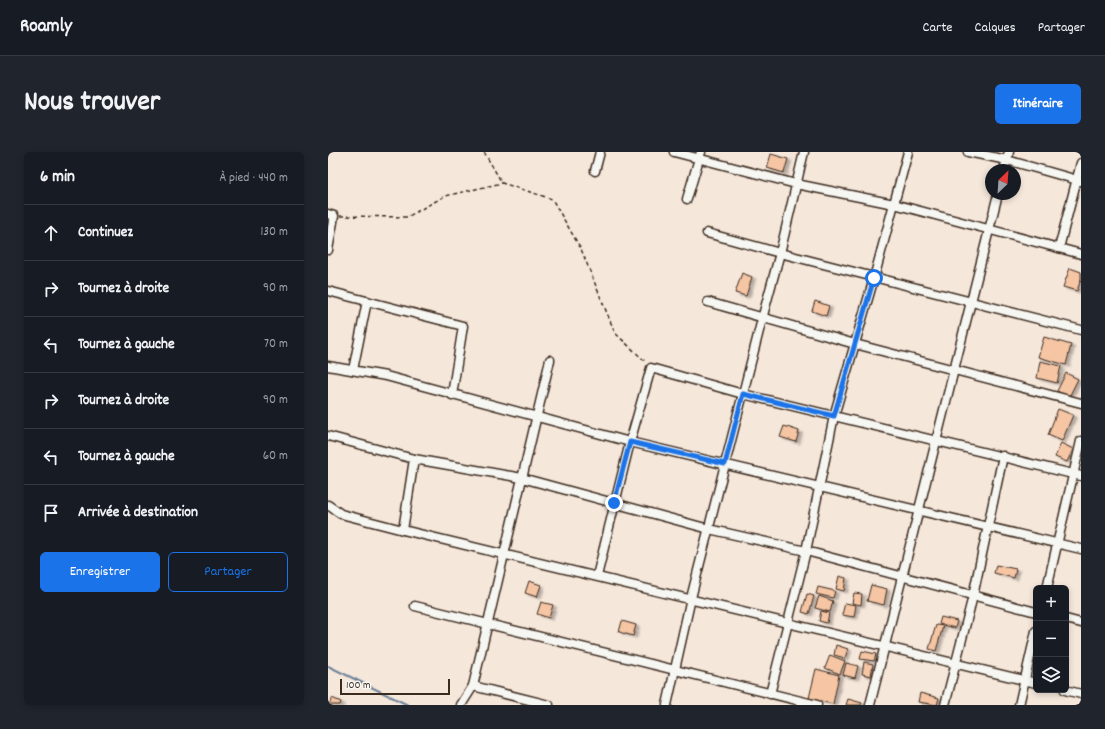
<!DOCTYPE html>
<html lang="fr">
<meta charset="utf-8">
<style>
:root{--surface:#171b24;--page:#20242c;--text:#f1f3f6;--muted:#9ea1a6;--line:#363941;--accent:#1a73e8}
body{margin:0;font-family:Dekko,sans-serif;background:var(--page);color:var(--text)}
.controls{position:absolute;right:12px;bottom:12px;display:grid;overflow:hidden;border-radius:6px;box-shadow:0 2px 6px #0003}
.controls button{width:36px;height:36px;display:grid;place-items:center;padding:0;border:0;border-bottom:1px solid var(--line);background:var(--surface);color:var(--text);font:20px sans-serif}
.compass{position:absolute;left:657px;top:12px;width:36px;height:36px;border-radius:50%;background:var(--surface);box-shadow:0 2px 6px #0003;rotate:25deg}
.scale{position:absolute;left:12px;bottom:10px;width:110px;box-sizing:border-box;padding-left:4px;border:2px solid #3b2a1e;border-top:0;font-size:11px;line-height:14px;white-space:nowrap;color:#3b2a1e;-webkit-text-stroke:3px #f6f6f2;paint-order:stroke}
.stop{position:absolute;width:12px;height:12px;margin:-9px;border:3px solid #1a73e8;border-radius:50%;background:#fff}
.stop.end{background:#1a73e8;border-color:#fff;box-shadow:0 1px 4px #0008}
.list{margin:0;padding:0;list-style:none}
h2{display:flex;justify-content:space-between;align-items:center;height:52px;margin:0;padding:0 16px;font-size:17px}
h2 small{font-size:13px;font-weight:400;color:var(--muted)}
.list li{display:grid;grid-template-columns:26px 1fr auto;gap:12px;align-items:center;box-sizing:border-box;height:56px;padding:0 16px;border-top:1px solid var(--line)}
.list b{display:block;font-size:15px;white-space:nowrap}
.list em{font-size:13px;font-style:normal;color:var(--muted)}
.actions{display:flex;gap:8px;padding:12px 16px}
.actions a{flex:1;padding:9px 0;border:1px solid var(--accent);border-radius:6px;text-align:center;font-size:14px;color:var(--accent)}
.actions .main{background:var(--accent);color:#fff}
.icon{flex:none;width:22px;height:22px;fill:none;stroke:currentColor;stroke-width:2;stroke-linecap:round;stroke-linejoin:round}
.map{position:relative;flex:none;width:753px;height:553px;overflow:hidden;border-radius:6px}
header{display:flex;align-items:center;gap:24px;box-sizing:border-box;height:56px;padding:0 20px;background:var(--surface);border-bottom:1px solid var(--line)}
header strong{font-size:19px}
nav{display:flex;gap:22px;margin-inline-start:auto;font-size:14px}
.intro{display:flex;align-items:center;justify-content:space-between;box-sizing:border-box;height:96px;padding:0 24px}
h1{margin:0;font-size:28px}
.button{padding:10px 18px;border-radius:6px;background:var(--accent);color:#fff;font-size:14px;font-weight:700}
main{display:flex;gap:24px;padding:0 24px}
aside{flex:1;background:var(--surface);border-radius:6px;box-shadow:0 2px 6px #0003}
.map>svg:first-child{display:block}
.lines{fill:none;stroke-linecap:round;stroke-linejoin:round}
.stream{stroke:#6f8399;stroke-width:2}
.building{fill:#f5c5a4;stroke:#3b2a1e;filter:url(#shadow)}
.minor-casing{stroke:#3b2a1e;stroke-width:11}
.path{stroke:#3b2a1e;stroke-width:1.5;stroke-dasharray:4 3;stroke-linecap:butt}
.minor{stroke:#f6f6f2;stroke-width:8}
.route{stroke:#1a73e8;stroke-width:5}
</style>
<header>
<strong>Roamly</strong>
<nav><a>Carte</a><a>Calques</a><a>Partager</a></nav>
</header>
<div class="intro"><h1>Nous trouver</h1><a class="button">Itinéraire</a></div>
<main>
<aside>
<h2>6 min<small>À pied · 440 m</small></h2>
<ul class="list">
<li><svg class="icon" aria-label="ahead" viewBox="0 0 24 24"><path d="M12 20V5M6 11l6-6 6 6"/></svg><div><b>Continuez</b></div><em>130 m</em></li>
<li><svg class="icon" aria-label="right" viewBox="0 0 24 24"><path d="M7 20v-9h11M14 6l5 5-5 5"/></svg><div><b>Tournez à droite</b></div><em>90 m</em></li>
<li><svg class="icon" aria-label="left" viewBox="0 0 24 24"><path d="M17 20v-9H6M10 6l-5 5 5 5"/></svg><div><b>Tournez à gauche</b></div><em>70 m</em></li>
<li><svg class="icon" aria-label="right" viewBox="0 0 24 24"><path d="M7 20v-9h11M14 6l5 5-5 5"/></svg><div><b>Tournez à droite</b></div><em>90 m</em></li>
<li><svg class="icon" aria-label="left" viewBox="0 0 24 24"><path d="M17 20v-9H6M10 6l-5 5 5 5"/></svg><div><b>Tournez à gauche</b></div><em>60 m</em></li>
<li><svg class="icon" aria-label="arrive" viewBox="0 0 24 24"><path d="M6 21V4h12l-3 4 3 4H6"/></svg><div><b>Arrivée à destination</b></div></li>
</ul>
<div class="actions"><a class="main">Enregistrer</a><a>Partager</a></div>
</aside>
<div class="map">
<svg width="753" height="553" viewBox="0 0 753 553">
<defs>
<filter id="shadow"><feDropShadow dx="3.5" dy="2" stdDeviation="1" flood-color="#0004"/></filter>
</defs>
<rect width="100%" height="100%" fill="#f6e7db"/>
<filter id="ink" filterUnits="userSpaceOnUse"><feTurbulence type="fractalNoise" baseFrequency=".025" numOctaves="2"/><feDisplacementMap in="SourceGraphic" scale="8" xChannelSelector="R" yChannelSelector="G"/><feConvolveMatrix kernelMatrix="1 2 1 2 8 2 1 2 1" color-interpolation-filters="sRGB"/></filter>
<g filter="url(#ink)">
<g class="lines">
<path class="stream" d="M0 514 80 553"/>
</g>
<g class="building">
<path d="M443 2 460 7 456 21 439 16Z"/>
<path d="M742 116 753 120V127L749 139 735 135Z"/>
<path d="M414 121 424 125 418 144 407 141Z"/>
<path d="M487 149 501 154 498 164 484 159Z"/>
<path d="M716 185 743 193 738 213 710 205Z"/>
<path d="M712 209 733 214 729 231 709 226Z"/>
<path d="M738 221 750 227 741 245 729 239Z"/>
<path d="M730 257 745 263 734 289 720 283Z"/>
<path d="M456 274 471 279 468 290 452 285Z"/>
<path d="M733 291 745 297 739 310 727 305Z"/>
<path d="M668 413 688 417 686 426 666 421Z"/>
<path d="M511 424 518 426 516 439 508 437Z"/>
<path d="M201 429 213 433 209 445 197 441Z"/>
<path d="M543 433 559 437 556 453 539 449Z"/>
<path d="M490 435 507 439 505 446 488 442Z"/>
<path d="M526 441 534 442 533 453 524 451Z"/>
<path d="M479 442 486 444 481 462 474 460Z"/>
<path d="M491 444 505 449 502 460 487 456Z"/>
<path d="M213 450 225 453 221 466 209 462Z"/>
<path d="M517 451 528 453 526 465 514 463Z"/>
<path d="M493 459 501 461 499 471 491 469Z"/>
<path d="M613 465 629 469 627 476 611 472Z"/>
<path d="M294 469 308 473 305 484 291 480Z"/>
<path d="M608 473 615 474 608 499 601 497Z"/>
<path d="M508 493 520 497 517 506 506 503Z"/>
<path d="M534 499 548 502 546 509 532 507Z"/>
<path d="M502 503 517 509 512 522 497 516Z"/>
<path d="M536 510 545 512 543 524 534 522Z"/>
<path d="M518 511 530 514 527 526 515 523Z"/>
<path d="M488 517 511 523 505 552 481 546Z"/>
<path d="M592 541 611 546 609 553 590 550Z"/>
<path d="M4 546 13 550 12 553H1Z"/>
<path d="M520 547 534 551 533 553H518Z"/>
</g>
<g class="lines">
<defs>
<g id="minor">
<path d="M346 0 468 32 566 52 753 102"/>
<path d="M640 0 679 8 753 29"/>
<path d="M676 18 681 0"/>
<path d="M267 19 272 0"/>
<path d="M359 47 373 0"/>
<path d="M0 62 6 64 0 98"/>
<path d="M379 81 452 101 753 178"/>
<path d="M731 96 753 11"/>
<path d="M0 139 135 174 124 243"/>
<path d="M380 150 527 192 753 251"/>
<path d="M0 214 58 224 302 290 753 397"/>
<path d="M25 218 39 149"/>
<path d="M0 284 86 307 194 326 381 377 478 399 708 460"/>
<path d="M0 353 13 362 75 378 708 531"/>
<path d="M75 378 86 307"/>
<path d="M269 424 302 290 323 216 415 242 753 324"/>
<path d="M719 436 753 289"/>
<path d="M87 454 489 553"/>
<path d="M738 467 753 471"/>
<path d="M145 534 221 553"/>
<path d="M737 538 753 542"/>
<path d="M442 542 478 399 506 264 546 126 580 0"/>
<path d="M133 553 145 534 222 208"/>
<path d="M339 553 363 446 434 167 452 101 476 0"/>
<path d="M542 553 670 42"/>
<path d="M617 553 645 444 675 304"/>
<path d="M691 553 708 479"/>
</g>
</defs>
<use href="#minor" class="minor-casing"/>
<g class="path">
<path d="M156 0 174 31"/>
<path d="M12 64 79 65 117 44 174 31 224 47 253 97 287 181 318 210"/>
</g>
<use href="#minor" class="minor"/>
</g>
</g>
<g class="lines" filter="url(#ink)">
<path class="route" d="M286 351 302 290 397 312 415 242 506 264 546 126"/>
</g>
</svg>
<div class="controls">
<button>+</button>
<button>−</button>
<button><svg class="icon" aria-label="layers" viewBox="0 0 24 24"><path d="M12 4l9 5-9 5-9-5zM3 14l9 5 9-5"/></svg></button>
</div>
<svg class="compass" viewBox="-18 -18 36 36"><path d="M0-13l5 13h-10z" fill="#e53935"/><path d="M0 13l5-13h-10z" fill="#9ea1a6"/></svg>
<div class="scale">100 m</div>
<div class="stop" style="left:546px;top:126px"></div>
<div class="stop end" style="left:286px;top:351px"></div>
</div>
</main>
